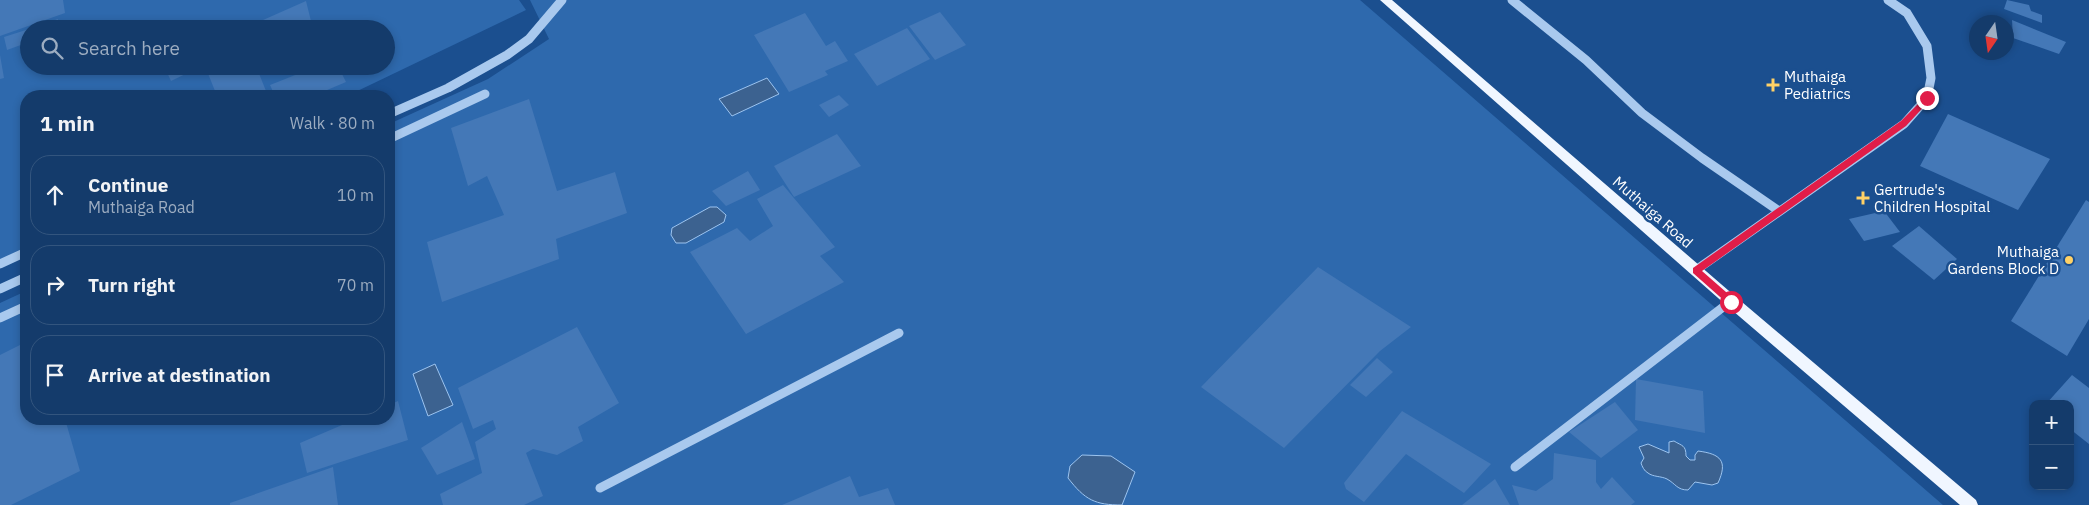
<!DOCTYPE html>
<meta charset="utf-8">
<style>
:root{--surface:#143b6b;--page:#214673;--text:#f1f3f6;--muted:#9dadc1;--line:#33557e}
body{margin:0;font-family:"IBM Plex Sans",sans-serif;background:var(--page);color:var(--text)}
.controls{position:absolute;right:15px;bottom:15px;display:grid;overflow:hidden;border-radius:10px;box-shadow:0 2px 8px #0003}
.controls button{width:45px;height:45px;display:grid;place-items:center;padding:0;border:0;border-bottom:1px solid var(--line);background:var(--surface);color:var(--text);font:25px sans-serif}
.compass{position:absolute;left:1969px;top:15px;width:45px;height:45px;border-radius:50%;background:var(--surface);box-shadow:0 2px 8px #0003;rotate:193deg}
.stop{position:absolute;width:15px;height:15px;margin:-11px;border:4px solid #e11d48;border-radius:50%;background:#fff}
.stop.end{background:#e11d48;border-color:#fff;box-shadow:0 1px 5px #0008}
.list{margin:0;padding:0;list-style:none}
h2{display:flex;justify-content:space-between;align-items:center;height:65px;margin:0;padding:0 20px;font-size:21px}
h2 small{font-size:16px;font-weight:400;color:var(--muted)}
.list li{display:grid;grid-template-columns:32px 1fr auto;gap:15px;align-items:center;box-sizing:border-box;height:80px;margin:0 10px 10px;padding:0 10px;border:1px solid var(--line);border-radius:20px}
.list b{display:block;font-size:19px;white-space:nowrap}
.list p{margin:0;font-size:16px;white-space:nowrap;color:var(--muted)}
.list em{font-size:16px;font-style:normal;color:var(--muted)}
.icon{flex:none;width:28px;height:28px;fill:none;stroke:currentColor;stroke-width:2;stroke-linecap:round;stroke-linejoin:round}
.map{position:relative;flex:none;width:2089px;height:505px;overflow:hidden}
.search{position:absolute;background:var(--surface);box-shadow:0 2px 8px #0003;left:20px;top:20px;width:375px;height:55px;display:flex;align-items:center;gap:12px;box-sizing:border-box;padding:0 18px;border-radius:28px;color:var(--muted);font-size:19px}
.panel{position:absolute;background:var(--surface);box-shadow:0 2px 8px #0003;left:20px;top:90px;width:375px;height:335px;border-radius:20px}
.map>svg:first-child{display:block}
.green{fill:#2e69ad;fill-rule:evenodd}
.water{fill:#3c6290;stroke:#9cc4f0}
.building{fill:#4478b7}
.lines{fill:none;stroke-linecap:round;stroke-linejoin:round}
.minor{stroke:#a9c9ee;stroke-width:9}
.major{fill:#f0f6ff;fill-rule:evenodd}
.route{fill:#e11d48}
.poi-dot{fill:#ffd166;stroke:#1b4f8f;stroke-width:2}
.labels{text-anchor:middle;dominant-baseline:central;stroke-width:5;stroke-linejoin:round;paint-order:stroke}
.poi-label{font-size:15px;fill:#fff;stroke:#1b4f8f;text-anchor:start}
.street-label{font-size:15px;fill:#fff;stroke:#1b4f8f}
</style>
<div class="map">
<svg width="2089" height="505" viewBox="0 0 2089 505">
<rect width="100%" height="100%" fill="#1b4f8f"/>
<g class="green">
<path d="M0 0H519L526 10 347 96H26V251L0 264ZM29 29H386V66H29Z"/>
<path d="M530 0H1360L1943 505H0V303L26 291V419H389V124L488 79 549 39Z"/>
</g>
<g class="water">
<path d="M767 78 779 94 732 116 719 99Z"/>
<path d="M710 207H717L726 215 724 222 686 243H676L671 235 672 228Z"/>
<path d="M435 364 453 405 428 416 413 374Z"/>
<path d="M1674 441C1682 446 1686 445 1686 456L1690 460H1695V455L1698 451C1721 454 1728 461 1718 483L1712 485 1695 482 1688 490C1677 490 1676 484 1667 479 1661 476 1653 477 1648 473 1644 471 1642 466 1641 463L1644 458 1639 447 1648 444 1669 453V442Z"/>
<path d="M1082 455 1111 456 1135 472 1122 505C1095 505 1085 500 1068 478L1070 466Z"/>
</g>
<g class="building">
<path d="M0 0H63L65 13 0 36Z"/>
<path d="M2007 0 2029 5 2031 11 2042 15V23L2004 9Z"/>
<path d="M306 1 312 25 303 29H249L247 27Z"/>
<path d="M940 12 966 45 935 60 909 26Z"/>
<path d="M805 13 826 46 835 41 848 61 825 71 828 75 789 92 754 35Z"/>
<path d="M58 19 57 29H31V28Z"/>
<path d="M2012 20 2066 42 2059 54 2013 38Z"/>
<path d="M907 28 930 59 877 86 854 54Z"/>
<path d="M29 29V42L7 50 4 37Z"/>
<path d="M0 55 4 78 0 79Z"/>
<path d="M164 66H202L171 81Z"/>
<path d="M205 66H256L268 96H217Z"/>
<path d="M318 66H338L346 82 313 96H275L270 85Z"/>
<path d="M839 95 849 105 829 117 819 105Z"/>
<path d="M529 99 557 191 615 172 627 213 556 239 559 259 442 302 427 242 504 215 487 176 468 186 451 128Z"/>
<path d="M1948 114 2050 159 2018 210 1920 166Z"/>
<path d="M837 134 861 166 794 197 774 166Z"/>
<path d="M748 171 760 190 726 206 712 191Z"/>
<path d="M783 185 835 247 820 256 844 282 746 334 690 252 737 228 750 241 773 226 757 199Z"/>
<path d="M2086 200 2089 202V319L2067 356 2011 321Z"/>
<path d="M1884 211 1900 232 1864 241 1849 219Z"/>
<path d="M1919 226 1957 259 1934 280 1892 246Z"/>
<path d="M1318 267 1411 327 1380 351 1284 448 1201 387Z"/>
<path d="M577 327 619 403 578 427 583 441 557 455 533 449 526 453 543 496 524 505H443L440 494 482 473 475 442 496 429 493 420 473 429 458 388Z"/>
<path d="M24 343 26 355V419H65L80 471 11 505H0V355Z"/>
<path d="M1377 358 1393 372 1366 397 1350 385Z"/>
<path d="M2072 375 2089 388V444L2070 429V404H2046Z"/>
<path d="M1636 379 1703 391 1705 433 1635 420Z"/>
<path d="M398 401 408 440 307 473 300 443 356 419H389V405Z"/>
<path d="M1615 402 1638 430 1601 458 1569 432Z"/>
<path d="M1402 411 1491 464 1464 493 1406 454 1364 502 1346 489 1344 483Z"/>
<path d="M462 422 475 459 437 475 421 448Z"/>
<path d="M1554 453 1596 460V482L1601 489 1612 477 1635 502 1631 505H1519L1512 485 1536 491 1553 479Z"/>
<path d="M333 467 338 505H230V503Z"/>
<path d="M850 476 859 497 888 488 895 505H782Z"/>
<path d="M1495 479 1510 505H1462Z"/>
</g>
<g class="lines">
<g class="minor">
<path d="M1512 0 1586 60 1642 113 1702 158 1779 211"/>
<path d="M389 114 448 88 507 55 529 39 562 0"/>
<path d="M389 139 485 94"/>
<path d="M0 264 26 252"/>
<path d="M1696 270 1904 124 1927 98 1931 78 1927 46 1907 13 1888 0"/>
<path d="M0 289 26 277"/>
<path d="M0 318 26 306"/>
<path d="M1515 467 1731 301"/>
<path d="M600 488 899 333"/>
</g>
<path class="major" d="M1380 0H1392L1736 297 1976 500 1978 505H1960L1726 305Z"/>
</g>
<path class="route" d="M1927 95 1930 96V100L1906 126 1702 271 1734 299V304H1728L1693 273V268L1901 121Z"/>
<g class="poi-dot">
<path d="M1770.5 77.5h5v5h5v5h-5v5h-5v-5h-5v-5h5z"/>
<path d="M1860.5 190.5h5v5h5v5h-5v5h-5v-5h-5v-5h5z"/>
<circle cx="2069" cy="260" r="5"/>
</g>
<g class="labels">
<g class="poi-label">
<text x="1784" y="76">Muthaiga<tspan x="1784" dy="17">Pediatrics</tspan></text>
<text x="1874" y="189">Gertrude's<tspan x="1874" dy="17">Children Hospital</tspan></text>
<text x="2059" y="251" text-anchor="end">Muthaiga<tspan x="2059" dy="17">Gardens Block D</tspan></text>
</g>
<g class="street-label">
<text transform="translate(1653 212) rotate(41)">Muthaiga Road</text>
</g>
</g>
</svg>
<div class="controls">
<button>+</button>
<button>−</button>
</div>
<svg class="compass" viewBox="-18 -18 36 36"><path d="M0-13l5 13h-10z" fill="#e53935"/><path d="M0 13l5-13h-10z" fill="#9dadc1"/></svg>
<div class="stop" style="left:1731px;top:302px"></div>
<div class="stop end" style="left:1927px;top:98px"></div>
<div class="search"><svg class="icon" aria-label="search" viewBox="0 0 24 24"><circle cx="10" cy="10" r="6"/><path d="M15 15l6 6"/></svg>Search here</div>
<section class="panel">
<h2>1 min<small>Walk · 80 m</small></h2>
<ul class="list">
<li><svg class="icon" aria-label="ahead" viewBox="0 0 24 24"><path d="M12 20V5M6 11l6-6 6 6"/></svg><div><b>Continue</b><p>Muthaiga Road</p></div><em>10 m</em></li>
<li><svg class="icon" aria-label="right" viewBox="0 0 24 24"><path d="M7 20v-9h11M14 6l5 5-5 5"/></svg><div><b>Turn right</b></div><em>70 m</em></li>
<li><svg class="icon" aria-label="arrive" viewBox="0 0 24 24"><path d="M6 21V4h12l-3 4 3 4H6"/></svg><div><b>Arrive at destination</b></div></li>
</ul>
</section>
</div>
